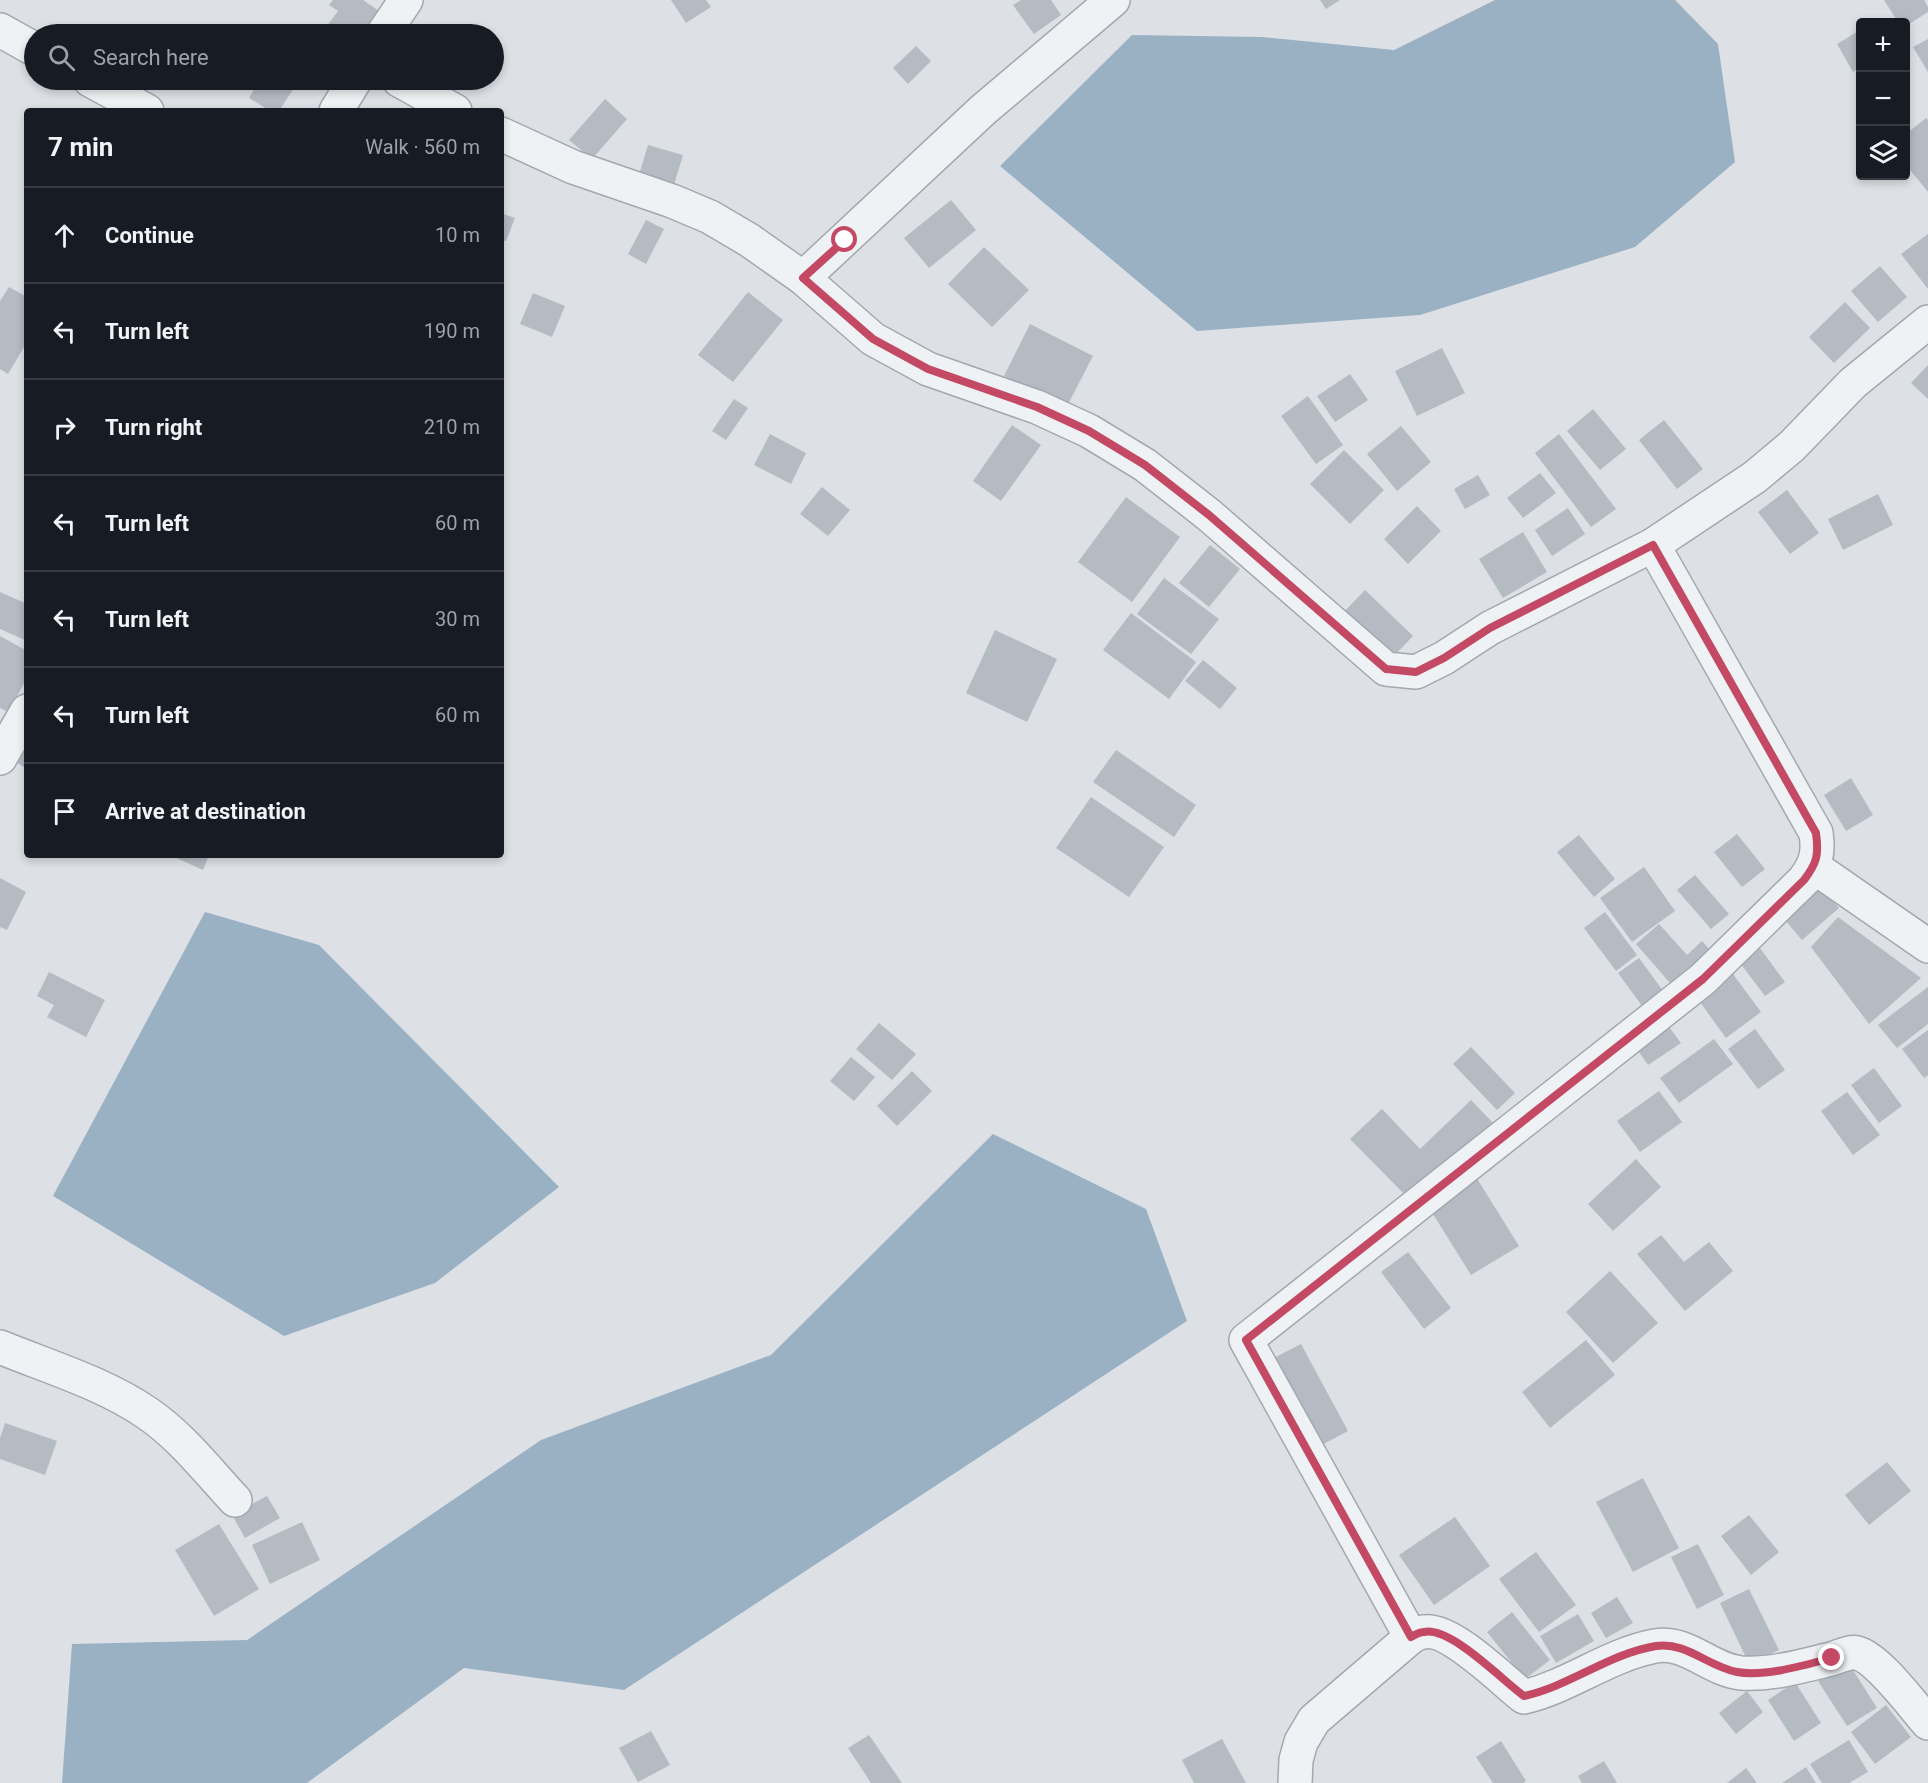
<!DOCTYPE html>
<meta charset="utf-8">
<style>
:root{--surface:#171b24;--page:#242831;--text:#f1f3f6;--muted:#9ea1a6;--line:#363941}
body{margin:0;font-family:Roboto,sans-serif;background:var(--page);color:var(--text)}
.controls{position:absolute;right:18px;top:18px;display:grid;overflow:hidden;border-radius:6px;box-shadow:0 3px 9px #0003}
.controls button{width:54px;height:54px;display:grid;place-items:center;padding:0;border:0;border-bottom:2px solid var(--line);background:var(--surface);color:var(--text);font:30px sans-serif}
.stop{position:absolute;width:18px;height:18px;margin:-14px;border:4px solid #c34965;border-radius:50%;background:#fff}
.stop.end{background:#c34965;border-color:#fff;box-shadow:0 2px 6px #0008}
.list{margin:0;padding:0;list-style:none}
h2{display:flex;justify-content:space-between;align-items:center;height:78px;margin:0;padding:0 24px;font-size:26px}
h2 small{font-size:20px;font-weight:400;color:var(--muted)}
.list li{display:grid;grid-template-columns:39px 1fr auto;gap:18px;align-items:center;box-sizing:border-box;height:96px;padding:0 24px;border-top:2px solid var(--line)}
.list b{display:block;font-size:22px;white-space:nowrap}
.list em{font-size:20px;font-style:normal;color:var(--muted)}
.icon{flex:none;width:33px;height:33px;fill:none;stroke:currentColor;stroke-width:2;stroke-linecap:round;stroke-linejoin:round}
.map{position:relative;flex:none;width:1928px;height:1783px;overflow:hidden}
.search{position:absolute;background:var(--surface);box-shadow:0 3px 9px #0003;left:24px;top:24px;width:480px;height:66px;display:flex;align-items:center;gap:15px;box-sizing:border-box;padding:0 21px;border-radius:33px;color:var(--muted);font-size:22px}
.panel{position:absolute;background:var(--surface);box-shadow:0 3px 9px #0003;left:24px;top:108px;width:480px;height:750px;border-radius:6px}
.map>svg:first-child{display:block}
.water{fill:#9ab1c4}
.building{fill:#b5bbc2}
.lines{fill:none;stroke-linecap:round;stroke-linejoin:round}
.minor-casing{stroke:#a3a8af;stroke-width:36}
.minor{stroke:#eff2f4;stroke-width:33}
.route{stroke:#c34965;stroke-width:8}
</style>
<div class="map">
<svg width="1928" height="1783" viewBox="0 0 1928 1783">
<rect width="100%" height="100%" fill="#dde1e6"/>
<g class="water">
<path d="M1495 0H1675L1718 44 1735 162 1635 247 1420 315 1197 331 1000 166 1132 35 1262 37 1394 50Z"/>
<path d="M205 912 319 945 559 1187 435 1283 284 1336 53 1196Z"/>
<path d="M993 1134 1146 1209 1187 1321 624 1690 464 1668 307 1783H62L72 1644 247 1640 541 1440 771 1355Z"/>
</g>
<g class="building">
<path d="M333 0H363L379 11 361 34H321L338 11 329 5Z"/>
<path d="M671 0H706L711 7 686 23Z"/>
<path d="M1021 0H1051L1061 15 1034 34 1013 5Z"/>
<path d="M1320 0H1340L1326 9Z"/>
<path d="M1884 0H1924L1928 7V12L1906 26V22H1898Z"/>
<path d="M1860 30V67L1853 72 1837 44Z"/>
<path d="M1928 39V72L1913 47Z"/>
<path d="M916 46 931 61 908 84 893 68Z"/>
<path d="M260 80H299L279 111H270L249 98Z"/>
<path d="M605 99 627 119 592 159 569 140Z"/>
<path d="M1926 118 1928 120V192L1906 165V134Z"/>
<path d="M648 145 683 155 673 188 638 178Z"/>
<path d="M951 200 976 230 929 268 904 238Z"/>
<path d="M501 213 515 218 506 241 501 240Z"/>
<path d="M646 220 664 229 646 264 628 254Z"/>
<path d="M1928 234V289L1901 254Z"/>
<path d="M984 247 1029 290 992 327 948 284Z"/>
<path d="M1880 266 1907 297 1878 322 1851 291Z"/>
<path d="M9 287 27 297V342L8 374 0 369V301Z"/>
<path d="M748 292 783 320 733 382 698 355Z"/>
<path d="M533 293 565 306 552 337 520 324Z"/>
<path d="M1845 302 1870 328 1834 363 1809 337Z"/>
<path d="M1030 324 1093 356 1066 408 1004 376Z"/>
<path d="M1442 348 1465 393 1417 416 1395 371Z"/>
<path d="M1928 365V399L1911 383Z"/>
<path d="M1350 374 1368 400 1335 422 1317 396Z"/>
<path d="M1308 396 1343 445 1316 464 1281 416Z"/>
<path d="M734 399 748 408 726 440 712 431Z"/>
<path d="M1593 409 1626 449 1600 470 1567 431Z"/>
<path d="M1664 420 1703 469 1677 489 1639 440Z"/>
<path d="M1012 425 1041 445 1001 501 973 481Z"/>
<path d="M1401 426 1431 462 1397 491 1367 454Z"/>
<path d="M770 434 806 453 791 484 754 465Z"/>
<path d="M1559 434 1616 509 1591 527 1535 453Z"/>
<path d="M1344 450 1384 490 1350 524 1310 484Z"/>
<path d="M1540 473 1556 493 1523 518 1507 498Z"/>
<path d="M1478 475 1490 495 1465 509 1454 489Z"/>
<path d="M822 487 850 510 828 536 800 514Z"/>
<path d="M1787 490 1819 533 1790 554 1758 512Z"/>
<path d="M1878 494 1893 525 1843 550 1828 519Z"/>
<path d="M1126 497 1180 537 1132 602 1078 562Z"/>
<path d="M1417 506 1441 531 1408 564 1384 539Z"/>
<path d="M1568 508 1585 534 1552 556 1535 530Z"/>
<path d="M1523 532 1547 572 1503 598 1479 559Z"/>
<path d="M1210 545 1240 569 1209 607 1179 583Z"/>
<path d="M1164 578 1219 619 1191 654 1137 614Z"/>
<path d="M1365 590 1413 636 1389 661 1341 615Z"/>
<path d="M0 592 27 604V641L0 629Z"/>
<path d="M1131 613 1196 662 1169 699 1103 650Z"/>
<path d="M995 630 1057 659 1027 722 966 693Z"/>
<path d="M0 636 27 651V678L8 712 0 708Z"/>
<path d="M1203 660 1237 688 1220 709 1185 681Z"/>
<path d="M27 743V769L16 762Z"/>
<path d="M1116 750 1196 805 1174 837 1093 782Z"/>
<path d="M1851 778 1873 815 1846 831 1824 795Z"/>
<path d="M1091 797 1164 847 1129 897 1056 848Z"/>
<path d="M1737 834 1765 869 1742 887 1714 852Z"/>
<path d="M1579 835 1615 879 1594 897 1557 852Z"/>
<path d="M170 855H209L203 870Z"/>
<path d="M1644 867 1675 911 1632 942 1600 898Z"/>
<path d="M1695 875 1729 914 1711 929 1677 890Z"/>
<path d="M0 878 26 892 7 930 0 927Z"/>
<path d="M1814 880 1839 908 1802 940 1778 912Z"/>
<path d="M1605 912 1637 955 1616 971 1584 928Z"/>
<path d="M1838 917 1921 978 1869 1024 1811 947Z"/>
<path d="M1659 924 1687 955 1702 941 1717 958 1677 991 1636 944Z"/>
<path d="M1754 940 1785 982 1765 996 1734 955Z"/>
<path d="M1639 958 1666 995 1645 1010 1618 973Z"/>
<path d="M1730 970 1761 1012 1726 1038 1695 995Z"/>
<path d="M49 972 105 1000 86 1037 47 1017 54 1005 37 996Z"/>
<path d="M1928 987V1024L1897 1048 1878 1025Z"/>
<path d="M879 1023 916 1054 892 1080 856 1049Z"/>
<path d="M1666 1023 1681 1043 1648 1065 1634 1045Z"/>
<path d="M1755 1029 1785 1070 1758 1089 1728 1049Z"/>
<path d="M1928 1030V1075L1924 1078 1902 1049Z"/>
<path d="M1714 1039 1733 1064 1679 1103 1660 1078Z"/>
<path d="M1471 1047 1515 1093 1497 1110 1453 1064Z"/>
<path d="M851 1057 875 1077 854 1101 830 1081Z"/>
<path d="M1874 1068 1902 1106 1879 1123 1851 1085Z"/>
<path d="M912 1071 932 1091 897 1126 877 1106Z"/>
<path d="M1659 1091 1682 1122 1640 1152 1617 1121Z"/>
<path d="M1847 1092 1880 1135 1853 1155 1821 1111Z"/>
<path d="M1471 1100 1493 1123 1411 1201 1350 1139 1382 1109 1420 1149Z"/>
<path d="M1636 1159 1661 1187 1613 1231 1588 1204Z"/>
<path d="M1476 1177 1519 1246 1471 1275 1428 1206Z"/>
<path d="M1661 1235 1684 1262 1709 1242 1733 1271 1685 1311 1637 1254Z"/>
<path d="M1408 1252 1451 1308 1424 1329 1381 1272Z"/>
<path d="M1610 1271 1658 1323 1613 1363 1566 1312Z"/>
<path d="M1586 1340 1615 1375 1550 1428 1522 1392Z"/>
<path d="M1301 1344 1348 1431 1316 1448 1268 1361Z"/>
<path d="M5 1423 57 1441 45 1475 0 1459V1438Z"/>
<path d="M1887 1462 1911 1491 1869 1525 1845 1495Z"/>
<path d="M1643 1478 1679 1548 1633 1572 1596 1502Z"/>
<path d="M267 1496 280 1518 245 1538 232 1515Z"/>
<path d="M1749 1515 1779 1552 1751 1575 1721 1536Z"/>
<path d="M1455 1517 1490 1566 1434 1605 1399 1555Z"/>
<path d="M302 1522 320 1560 270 1584 252 1545Z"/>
<path d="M219 1524 259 1589 214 1616 175 1550Z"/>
<path d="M1698 1544 1724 1595 1697 1609 1671 1557Z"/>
<path d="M1536 1552 1576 1605 1539 1632 1499 1579Z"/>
<path d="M1749 1589 1779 1650 1749 1664 1720 1603Z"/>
<path d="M1617 1597 1633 1623 1606 1638 1591 1613Z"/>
<path d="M1512 1612 1550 1660 1525 1679 1487 1632Z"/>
<path d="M1578 1614 1594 1641 1556 1663 1540 1636Z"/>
<path d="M1848 1662 1877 1708 1847 1726 1818 1681Z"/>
<path d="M1795 1682 1821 1723 1794 1741 1768 1700Z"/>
<path d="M1747 1691 1763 1712 1736 1734 1719 1713Z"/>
<path d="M1886 1705 1911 1737 1875 1764 1851 1732Z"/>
<path d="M651 1731 670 1765 638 1782 619 1748Z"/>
<path d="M869 1735 902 1783H871L848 1748Z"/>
<path d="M1222 1739 1246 1783H1194L1182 1760Z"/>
<path d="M1849 1740 1868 1772 1849 1783H1822L1810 1764Z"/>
<path d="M1501 1741 1526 1781 1523 1783H1493L1476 1757Z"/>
<path d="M1604 1761 1617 1783H1582L1578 1776Z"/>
<path d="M1806 1767 1816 1783H1782Z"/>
<path d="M1746 1768 1757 1783H1727Z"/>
</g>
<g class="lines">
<defs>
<g id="minor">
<path d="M0 30 34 49"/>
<path d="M383 34 406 0"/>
<path d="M90 80 147 111"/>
<path d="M399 80 455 111"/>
<path d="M336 111 355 80"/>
<path d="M501 134 573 167 672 201 710 217 749 240 803 278 873 339 928 369 1037 407 1089 431 1145 465 1209 515 1386 669 1416 672 1444 658 1490 628 1653 545 1755 477 1792 446 1853 383 1928 322"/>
<path d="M803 278 983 110 1113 0"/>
<path d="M0 758 27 711"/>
<path d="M1814 867 1928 946"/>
<path d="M0 1347C49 1367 103 1383 147 1413 181 1436 207 1470 235 1500"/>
<path d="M1411 1637 1246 1340 1703 979 1804 880C1816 864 1819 853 1816 833L1653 545"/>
<path d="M1295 1783 1296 1760 1301 1742 1314 1720 1411 1637C1415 1635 1419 1632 1424 1632 1450 1627 1502 1680 1524 1697 1570 1686 1608 1655 1655 1646 1687 1640 1710 1670 1741 1673 1771 1675 1802 1666 1831 1659 1838 1657 1850 1651 1857 1653 1878 1658 1913 1706 1928 1723"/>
</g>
</defs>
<use href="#minor" class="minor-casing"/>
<use href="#minor" class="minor"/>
</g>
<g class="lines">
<path class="route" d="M845 240 803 278 873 339 928 369 1037 407 1089 431 1145 465 1209 515 1386 669 1416 672 1444 658 1490 628 1653 545 1816 833C1819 855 1817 863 1804 880L1703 979 1246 1340 1411 1637C1415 1635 1419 1632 1424 1632 1450 1626 1502 1680 1524 1696 1570 1686 1608 1654 1656 1646 1685 1641 1709 1667 1737 1672 1765 1677 1805 1665 1832 1658"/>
</g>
</svg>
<div class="controls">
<button>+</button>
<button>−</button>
<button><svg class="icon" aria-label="layers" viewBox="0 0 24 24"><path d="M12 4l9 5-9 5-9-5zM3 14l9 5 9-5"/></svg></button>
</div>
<div class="stop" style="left:845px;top:240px"></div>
<div class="stop end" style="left:1832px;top:1658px"></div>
<div class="search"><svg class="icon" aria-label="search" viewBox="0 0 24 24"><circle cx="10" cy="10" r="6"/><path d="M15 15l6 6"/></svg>Search here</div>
<section class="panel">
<h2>7 min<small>Walk · 560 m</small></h2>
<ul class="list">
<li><svg class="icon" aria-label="ahead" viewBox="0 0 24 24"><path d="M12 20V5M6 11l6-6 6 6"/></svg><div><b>Continue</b></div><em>10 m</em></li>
<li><svg class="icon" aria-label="left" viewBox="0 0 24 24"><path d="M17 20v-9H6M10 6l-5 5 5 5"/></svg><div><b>Turn left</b></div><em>190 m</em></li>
<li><svg class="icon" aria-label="right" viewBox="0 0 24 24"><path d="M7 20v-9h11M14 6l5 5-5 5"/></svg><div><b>Turn right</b></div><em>210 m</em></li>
<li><svg class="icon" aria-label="left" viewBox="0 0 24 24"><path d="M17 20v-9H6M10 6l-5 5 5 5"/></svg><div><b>Turn left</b></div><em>60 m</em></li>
<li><svg class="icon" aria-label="left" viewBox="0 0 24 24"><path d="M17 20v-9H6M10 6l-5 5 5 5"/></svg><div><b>Turn left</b></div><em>30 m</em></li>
<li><svg class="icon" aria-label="left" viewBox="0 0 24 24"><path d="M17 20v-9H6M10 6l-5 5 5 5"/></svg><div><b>Turn left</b></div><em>60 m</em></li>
<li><svg class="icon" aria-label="arrive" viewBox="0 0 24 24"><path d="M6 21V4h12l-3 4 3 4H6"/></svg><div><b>Arrive at destination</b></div></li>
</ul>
</section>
</div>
